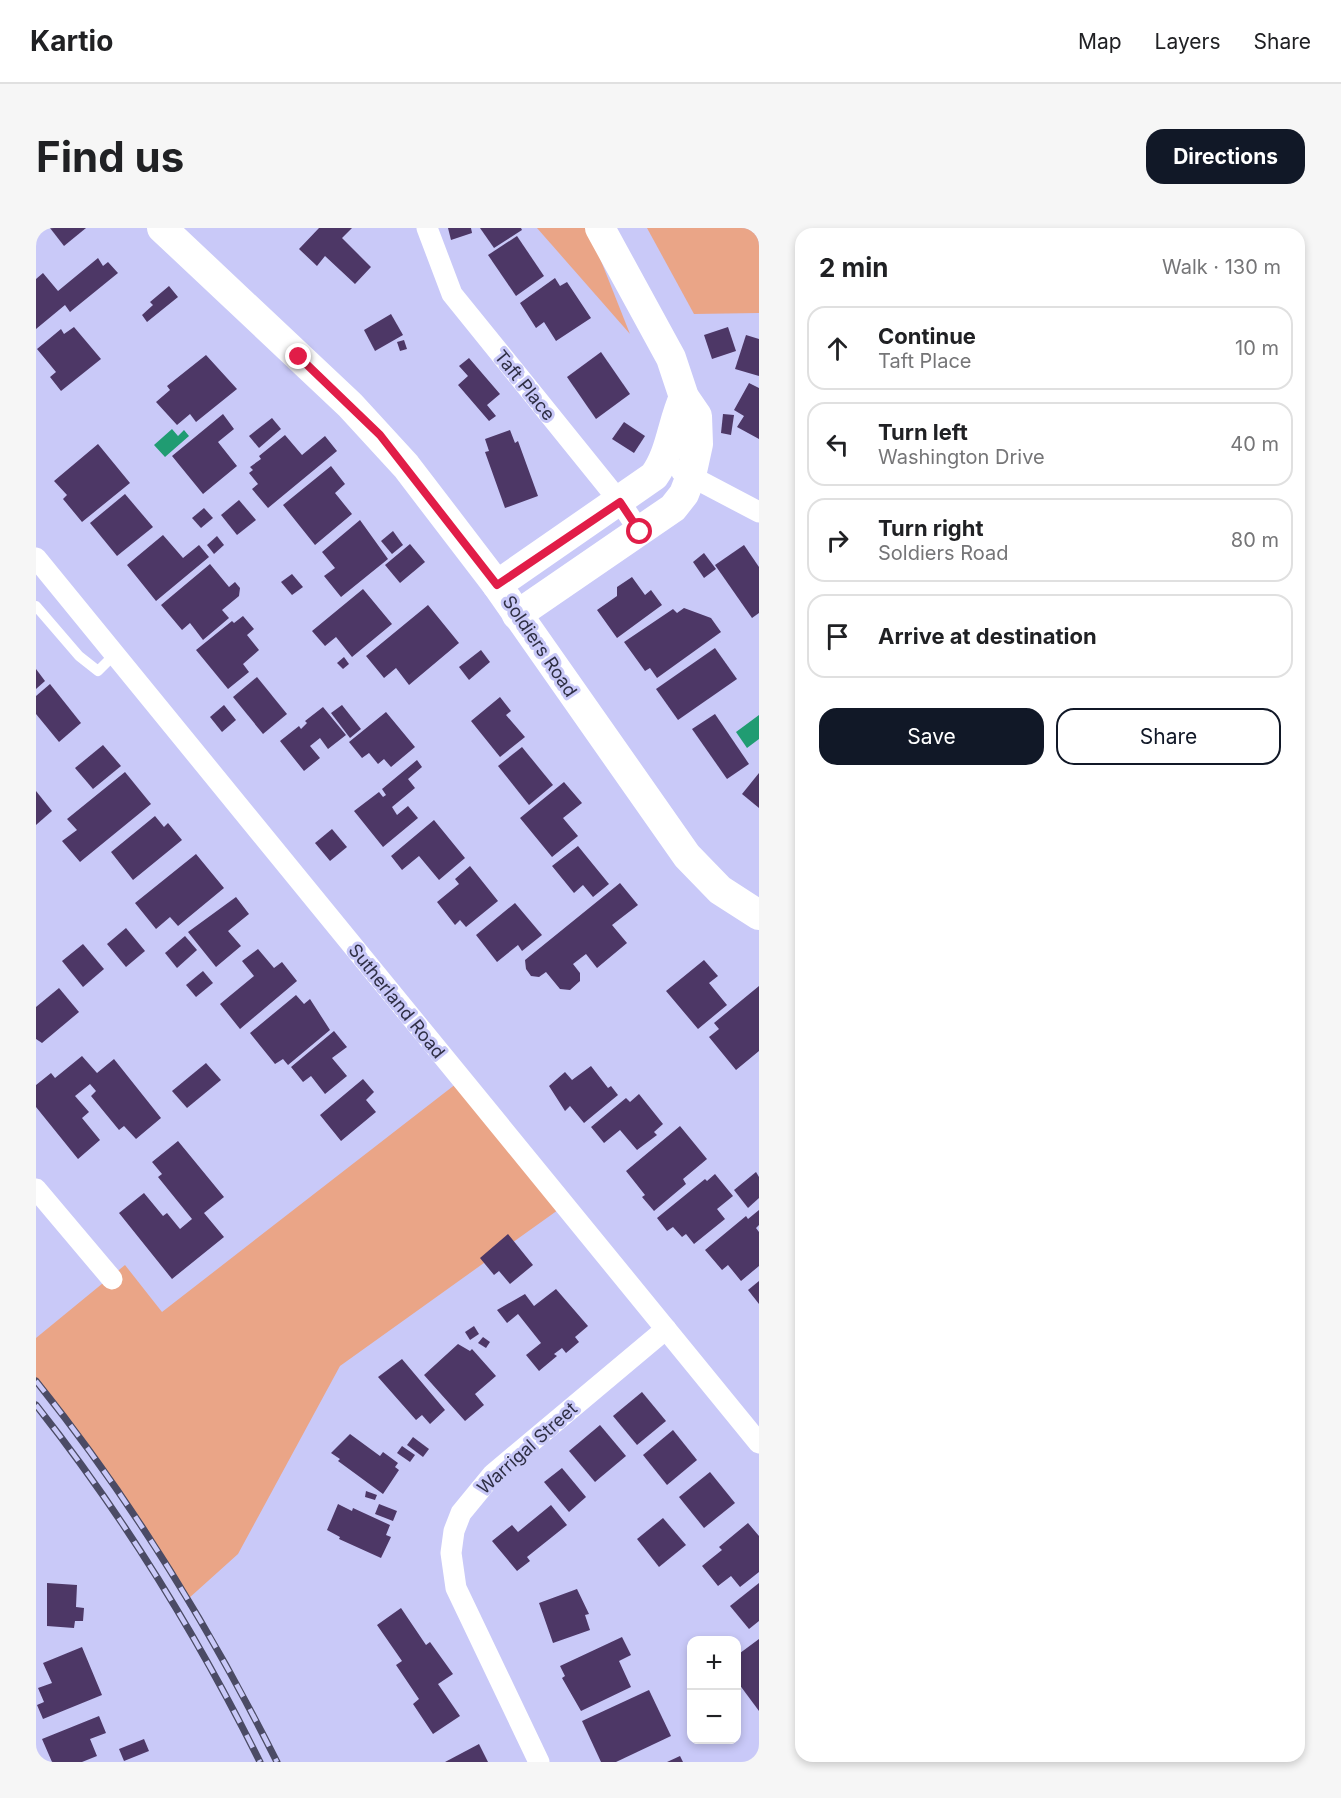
<!DOCTYPE html>
<meta charset="utf-8">
<style>
:root{--surface:#fff;--page:#f6f6f6;--text:#202124;--muted:#757577;--line:#e0e0e0;--accent:#111827}
body{margin:0;font-family:Inter,sans-serif;background:var(--page);color:var(--text)}
.controls{position:absolute;right:18px;bottom:18px;display:grid;overflow:hidden;border-radius:12px;box-shadow:0 3px 9px #0003}
.controls button{width:54px;height:54px;display:grid;place-items:center;padding:0;border:0;border-bottom:2px solid var(--line);background:var(--surface);color:var(--text);font:30px sans-serif}
.stop{position:absolute;width:18px;height:18px;margin:-14px;border:4px solid #e11d48;border-radius:50%;background:#fff}
.stop.end{background:#e11d48;border-color:#fff;box-shadow:0 2px 6px #0008}
.list{margin:0;padding:0;list-style:none}
h2{display:flex;justify-content:space-between;align-items:center;height:78px;margin:0;padding:0 24px;font-size:26px}
h2 small{font-size:20px;font-weight:400;color:var(--muted)}
.list li{display:grid;grid-template-columns:39px 1fr auto;gap:18px;align-items:center;box-sizing:border-box;height:84px;margin:0 12px 12px;padding:0 12px;border:2px solid var(--line);border-radius:18px}
.list b{display:block;font-size:22px;white-space:nowrap}
.list p{margin:0;font-size:20px;white-space:nowrap;color:var(--muted)}
.list em{font-size:20px;font-style:normal;color:var(--muted)}
.actions{display:flex;gap:12px;padding:18px 24px}
.actions a{flex:1;padding:14px 0;border:2px solid var(--accent);border-radius:18px;text-align:center;font-size:21px;color:var(--accent)}
.actions .main{background:var(--accent);color:#fff}
.icon{flex:none;width:33px;height:33px;fill:none;stroke:currentColor;stroke-width:2;stroke-linecap:round;stroke-linejoin:round}
.map{position:relative;flex:none;width:723px;height:1534px;overflow:hidden;border-radius:18px}
header{display:flex;align-items:center;gap:36px;box-sizing:border-box;height:84px;padding:0 30px;background:var(--surface);border-bottom:2px solid var(--line)}
header strong{font-size:28px}
nav{display:flex;gap:33px;margin-inline-start:auto;font-size:21px}
.intro{display:flex;align-items:center;justify-content:space-between;box-sizing:border-box;height:144px;padding:0 36px}
h1{margin:0;font-size:42px}
.button{padding:15px 27px;border-radius:18px;background:var(--accent);color:#fff;font-size:21px;font-weight:700}
main{display:flex;gap:36px;padding:0 36px}
aside{flex:1;background:var(--surface);border-radius:18px;box-shadow:0 3px 9px #0003}
.map>svg:first-child{display:block}
.green{fill:#eaa587}
.water{fill:#209c72}
.building{fill:#4d3766}
.lines{fill:none;stroke-linecap:round;stroke-linejoin:round}
.lane{stroke:#fff;stroke-width:10}
.street{stroke:#fff;stroke-width:21}
.secondary{stroke:#fff;stroke-width:30}
.rail-casing{stroke:#4b4b65;stroke-width:7}
.rail{stroke:#c9c9f8;stroke-width:4.5;stroke-dasharray:14;stroke-linecap:butt}
.route{stroke:#e11d48;stroke-width:8}
.labels{text-anchor:middle;dominant-baseline:central;stroke-width:6;stroke-linejoin:round;paint-order:stroke}
.street-label{font-size:18px;fill:#2f2f45;stroke:#c9c9f8}
</style>
<header>
<strong>Kartio</strong>
<nav><a>Map</a><a>Layers</a><a>Share</a></nav>
</header>
<div class="intro"><h1>Find us</h1><a class="button">Directions</a></div>
<main>
<div class="map">
<svg width="723" height="1534" viewBox="0 0 723 1534">
<rect width="100%" height="100%" fill="#c9c9f8"/>
<g class="green">
<path d="M501 0H552L594 106Z"/>
<path d="M611 0H723V85L658 86Z"/>
<path d="M425 852 529 977 304 1138 202 1326 152 1371 123 1323 32 1193 0 1153V1110L89 1037 126 1084Z"/>
</g>
<g class="water">
<path d="M136 201 142 208 148 202 153 208 129 229 118 217Z"/>
<path d="M723 487V511L711 520 700 504Z"/>
</g>
<g class="building">
<path d="M14 0H50L28 18Z"/>
<path d="M283 0H316L306 10 335 39 319 56 289 28 281 38 263 21Z"/>
<path d="M412 0H435L436 5 415 12Z"/>
<path d="M444 0H485L486 2 458 20Z"/>
<path d="M481 8 508 48 480 68 452 27Z"/>
<path d="M62 30 67 38 72 34 82 45 34 84 29 77 0 101V51L7 45 22 63Z"/>
<path d="M519 50 524 58 531 54 555 90 520 113 508 94 500 100 484 75Z"/>
<path d="M133 58 142 69 111 94 106 87 117 77 114 74Z"/>
<path d="M355 86 367 107 339 123 328 102Z"/>
<path d="M38 99 65 131 25 163 14 149 20 144 1 121 25 101 28 106Z"/>
<path d="M692 99 700 123 676 131 668 107Z"/>
<path d="M710 107 723 111V148L699 141Z"/>
<path d="M368 112 371 121 364 123 361 114Z"/>
<path d="M565 124 594 166 560 191 531 149Z"/>
<path d="M170 127 201 161 160 194 154 186 141 197 120 174 134 162 131 158Z"/>
<path d="M433 130 464 166 451 177 460 188 453 193 422 157 432 148 423 138Z"/>
<path d="M713 155 723 160V211L701 199 708 188 698 182Z"/>
<path d="M187 186 198 201 182 214 201 238 167 266 136 228Z"/>
<path d="M687 186 698 187 695 207 685 205Z"/>
<path d="M236 190 245 201 223 220 213 208Z"/>
<path d="M588 194 609 208 598 225 576 211Z"/>
<path d="M474 202 479 215 482 213 502 268 469 280 449 224 453 223 449 211Z"/>
<path d="M249 207 266 227 289 208 301 223 232 280 216 261 222 256 213 245 217 242 214 239 225 231 223 228Z"/>
<path d="M62 216 94 255 46 294 27 271 31 267 18 253Z"/>
<path d="M295 238 309 256 299 265 316 286 279 317 247 277Z"/>
<path d="M89 266 117 299 81 328 54 295Z"/>
<path d="M203 272 220 292 201 307 185 287Z"/>
<path d="M168 280 177 290 165 300 156 290Z"/>
<path d="M324 292 352 331 305 369 288 348 299 340 286 324Z"/>
<path d="M357 303 367 317 356 326 345 313Z"/>
<path d="M127 307 147 330 163 317 173 329 120 373 91 337Z"/>
<path d="M181 308 188 317 178 326 171 317Z"/>
<path d="M374 316 389 334 364 355 349 337Z"/>
<path d="M708 317 723 339V385L716 390 679 337Z"/>
<path d="M668 325 680 341 668 350 657 334Z"/>
<path d="M174 336 193 359 199 354 204 360 203 368 186 382 193 390 167 412 154 395 146 402 125 377Z"/>
<path d="M256 346 267 359 256 367 245 354Z"/>
<path d="M596 349 609 367 615 362 626 377 581 410 561 382 581 368V359Z"/>
<path d="M327 361 356 396 316 429 300 409 289 418 276 403Z"/>
<path d="M392 377 423 415 373 457 360 440 348 450 330 428Z"/>
<path d="M648 380 675 390 685 404 621 450 614 440 609 443 588 414 637 381 641 385Z"/>
<path d="M207 388 218 401 211 407 223 422 207 436 213 444 192 461 160 422 196 393 198 395Z"/>
<path d="M679 420 701 451 642 492 620 461Z"/>
<path d="M445 422 454 434 433 452 423 439Z"/>
<path d="M308 429 313 436 307 441 301 435Z"/>
<path d="M0 441 9 453 0 461Z"/>
<path d="M221 449 251 486 227 506 197 469Z"/>
<path d="M14 456 45 495 23 514 0 486V468Z"/>
<path d="M464 469 475 483 470 487 489 509 464 529 435 493Z"/>
<path d="M188 477 200 492 186 504 174 489Z"/>
<path d="M306 477 325 501 314 510 295 485Z"/>
<path d="M287 479 310 507 292 521 284 510 274 518 284 530 268 543 244 513 263 498 265 501 271 495 269 493Z"/>
<path d="M350 484 379 519 355 539 348 531 342 536 333 525 326 530 313 514Z"/>
<path d="M679 486 713 536 691 551 656 501Z"/>
<path d="M67 517 85 538 57 561 39 540Z"/>
<path d="M486 519 517 557 493 577 462 538Z"/>
<path d="M381 532 386 539 372 551 379 560 356 579 361 587 372 578 382 590 347 619 318 583 343 564 347 569 350 567 346 561Z"/>
<path d="M89 544 115 576 44 634 26 613 41 602 31 591Z"/>
<path d="M723 545V580L706 566Z"/>
<path d="M528 554 546 575 527 590 542 608 516 629 484 590Z"/>
<path d="M0 563 16 583 0 597Z"/>
<path d="M119 588 128 599 132 595 146 612 97 652 75 624Z"/>
<path d="M398 592 429 630 403 652 383 628 366 642 355 628Z"/>
<path d="M296 601 311 619 294 633 279 615Z"/>
<path d="M542 618 573 656 557 669 547 657 538 665 516 638Z"/>
<path d="M160 626 188 660 142 698 134 689 120 701 99 675Z"/>
<path d="M434 638 462 673 430 699 424 692 419 697 401 674 423 656 419 651Z"/>
<path d="M584 655 602 677 576 697 591 715 561 740 550 726 537 736 544 745V753L534 762 524 761 510 744 503 749 495 748 490 741 489 732Z"/>
<path d="M200 669 213 686 192 703 205 718 180 739 152 704Z"/>
<path d="M479 675 506 707 486 723 482 717 461 734 440 707Z"/>
<path d="M90 700 109 723 90 739 71 716Z"/>
<path d="M149 708 161 722 141 740 129 725Z"/>
<path d="M47 716 68 741 47 759 26 733Z"/>
<path d="M222 721 238 740 246 734 261 753 204 801 184 776 218 748 206 733Z"/>
<path d="M668 732 682 748 673 755 691 777 662 801 630 763Z"/>
<path d="M167 743 177 755 160 769 150 757Z"/>
<path d="M723 758V823L700 842 673 809 683 801 678 795Z"/>
<path d="M23 760 43 784 6 815 0 811V779Z"/>
<path d="M260 767 268 776 274 771 294 802 252 837 247 831 239 836 214 805Z"/>
<path d="M298 803 311 819 296 830 311 848 289 866 275 848 267 854 255 839Z"/>
<path d="M46 828 61 845 78 831 125 890 100 911 88 898 83 902 55 868 60 863 54 856 39 868 53 884 46 890 64 912 42 931 0 879V857L15 845 19 850Z"/>
<path d="M170 835 185 852 151 880 136 863Z"/>
<path d="M555 838 572 860 575 858 582 867 548 895 534 878 529 883 513 858 529 844 536 852Z"/>
<path d="M327 851 338 864 330 872 340 884 305 913 284 887Z"/>
<path d="M603 866 627 896 618 904 621 907 601 922 584 902 568 915 555 899 590 870 594 874Z"/>
<path d="M644 898 671 931 647 951 650 956 618 983 606 969 609 967 590 943Z"/>
<path d="M142 913 188 969 168 985 188 1009 136 1051 83 985 108 965 127 988 131 985 144 1001 156 991 122 949 126 946 116 934Z"/>
<path d="M720 944 723 949V970L712 980 698 962Z"/>
<path d="M679 946 697 968 681 981 689 991 658 1016 650 1006 646 1009 637 999 631 1003 621 990 669 951 671 953Z"/>
<path d="M723 982V997L720 1000 723 1004V1038L705 1053 692 1037 686 1042 669 1022 710 988 712 991Z"/>
<path d="M472 1006 497 1037 474 1056 463 1043 458 1047 444 1030Z"/>
<path d="M723 1053V1076L712 1062Z"/>
<path d="M520 1061 552 1098 539 1109 543 1114 530 1125 526 1120 518 1126 521 1128 503 1143 490 1127 505 1115 482 1086 471 1095 461 1082 489 1066 498 1078Z"/>
<path d="M438 1098 443 1106 434 1112 429 1104Z"/>
<path d="M447 1109 454 1114 450 1120 442 1115Z"/>
<path d="M422 1116 434 1123 436 1121 460 1148 439 1166 448 1177 429 1193 388 1147Z"/>
<path d="M366 1131 409 1182 394 1196 386 1187 380 1192 342 1149Z"/>
<path d="M606 1164 630 1193 601 1217 577 1188Z"/>
<path d="M564 1197 590 1228 559 1254 533 1223Z"/>
<path d="M637 1202 661 1232 631 1257 607 1227Z"/>
<path d="M314 1206 344 1228 347 1224 362 1235 359 1239 363 1242 347 1266 302 1233 304 1231 295 1225Z"/>
<path d="M377 1209 393 1221 387 1229 371 1217Z"/>
<path d="M366 1218 379 1227 374 1234 361 1225Z"/>
<path d="M526 1240 550 1269 533 1284 508 1254Z"/>
<path d="M674 1244 699 1275 668 1300 643 1269Z"/>
<path d="M330 1263 341 1267 339 1272 329 1269Z"/>
<path d="M302 1276 316 1283 317 1280 354 1297 350 1307 355 1309 345 1330 303 1311 304 1309 291 1302Z"/>
<path d="M343 1276 361 1283 357 1293 339 1286Z"/>
<path d="M515 1277 531 1297 491 1329 494 1333 481 1343 456 1313 476 1297 482 1304Z"/>
<path d="M627 1290 650 1317 623 1339 601 1311Z"/>
<path d="M712 1295 723 1308V1344L704 1359 695 1348 682 1358 666 1338 686 1322 683 1319Z"/>
<path d="M11 1355 41 1357 40 1379 48 1380 47 1393H39L38 1400 11 1398Z"/>
<path d="M723 1355V1393L713 1401 694 1378Z"/>
<path d="M541 1361 553 1386 549 1387 554 1402 517 1415 503 1375Z"/>
<path d="M365 1380 390 1417 394 1414 417 1446 402 1456 424 1488 397 1506 377 1476 383 1471 360 1437 366 1433 341 1397Z"/>
<path d="M586 1409 595 1427 583 1433 595 1459 545 1483 526 1450 529 1448 524 1438Z"/>
<path d="M723 1411V1483L700 1452V1428Z"/>
<path d="M46 1419 66 1467 7 1491 1 1477 8 1474 2 1460 16 1455 7 1435Z"/>
<path d="M613 1462 635 1508 580 1534H565L546 1493Z"/>
<path d="M63 1488 70 1505 54 1511 61 1528 46 1534H16L6 1511Z"/>
<path d="M108 1511 113 1523 88 1533 83 1521Z"/>
<path d="M443 1516 452 1534H409Z"/>
<path d="M644 1528 647 1534H631Z"/>
</g>
<g class="lines">
<path class="lane" d="M0 378 43 428 62 443 78 427"/>
<g class="street">
<path d="M391 0 416 66 584 274 604 304"/>
<path d="M645 243 723 284"/>
<path d="M0 330 723 1215"/>
<path d="M0 961 76 1051"/>
<path d="M503 1534 420 1360 415 1325 418 1303 425 1285 457 1246 630 1101"/>
</g>
<g class="secondary">
<path d="M126 0 314 177 370 238 461 357 651 628 684 662 723 687"/>
<path d="M461 357 618 248C635 225 636 195 648 169"/>
<path d="M481 387 637 280 648 266 655 248 662 216 661 188 648 169 635 130 564 0"/>
</g>
<defs>
<g id="rail">
<path d="M0 1153C94 1270 174 1400 241 1534"/>
<path d="M0 1177C87 1287 162 1409 224 1534"/>
</g>
</defs>
<use href="#rail" class="rail-casing"/>
<use href="#rail" class="rail"/>
</g>
<g class="lines">
<path class="route" d="M263 129 344 207 461 357 584 274 604 304"/>
</g>
<g class="labels">
<g class="street-label">
<text transform="translate(489 157) rotate(51)">Taft Place</text>
<text transform="translate(504 418) rotate(56)">Soldiers Road</text>
<text transform="translate(361 773) rotate(51)">Sutherland Road</text>
<text transform="translate(491 1220) rotate(-42)">Warrigal Street</text>
</g>
</g>
</svg>
<div class="controls">
<button>+</button>
<button>−</button>
</div>
<div class="stop" style="left:604px;top:304px"></div>
<div class="stop end" style="left:263px;top:129px"></div>
</div>
<aside>
<h2>2 min<small>Walk · 130 m</small></h2>
<ul class="list">
<li><svg class="icon" aria-label="ahead" viewBox="0 0 24 24"><path d="M12 20V5M6 11l6-6 6 6"/></svg><div><b>Continue</b><p>Taft Place</p></div><em>10 m</em></li>
<li><svg class="icon" aria-label="left" viewBox="0 0 24 24"><path d="M17 20v-9H6M10 6l-5 5 5 5"/></svg><div><b>Turn left</b><p>Washington Drive</p></div><em>40 m</em></li>
<li><svg class="icon" aria-label="right" viewBox="0 0 24 24"><path d="M7 20v-9h11M14 6l5 5-5 5"/></svg><div><b>Turn right</b><p>Soldiers Road</p></div><em>80 m</em></li>
<li><svg class="icon" aria-label="arrive" viewBox="0 0 24 24"><path d="M6 21V4h12l-3 4 3 4H6"/></svg><div><b>Arrive at destination</b></div></li>
</ul>
<div class="actions"><a class="main">Save</a><a>Share</a></div>
</aside>
</main>
